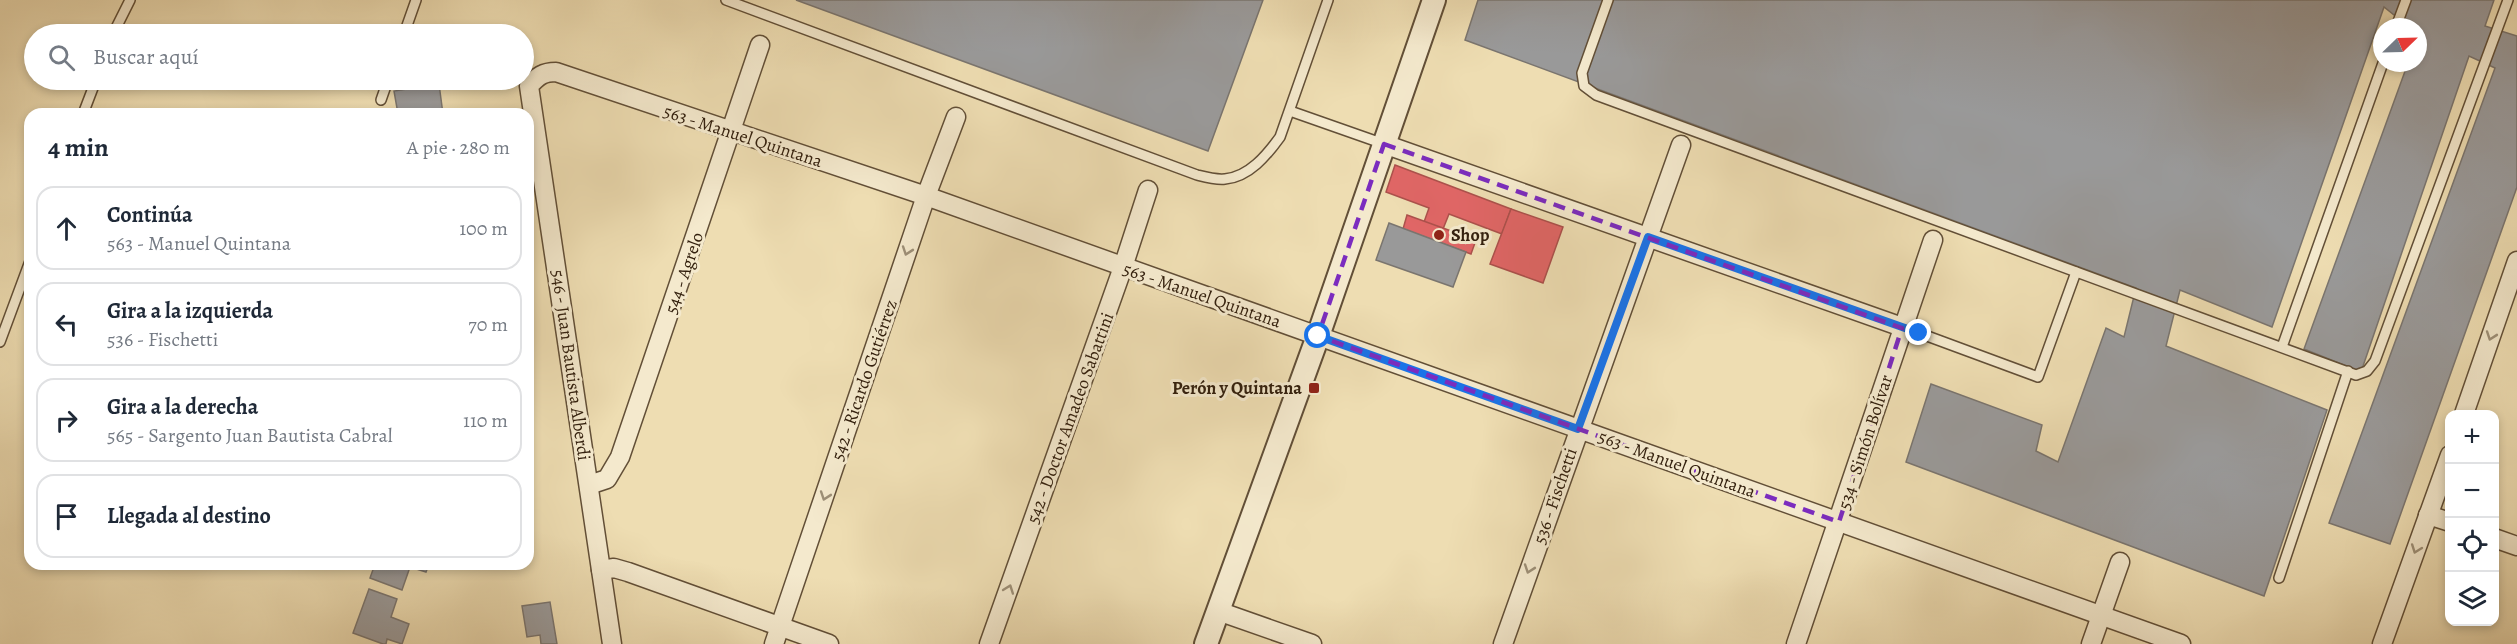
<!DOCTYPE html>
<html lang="es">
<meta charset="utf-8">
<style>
:root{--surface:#fff;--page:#f6f6f7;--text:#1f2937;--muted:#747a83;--line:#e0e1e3}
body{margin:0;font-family:Alegreya,serif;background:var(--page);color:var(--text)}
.controls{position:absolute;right:18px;bottom:18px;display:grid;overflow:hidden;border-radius:12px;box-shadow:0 3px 9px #0003}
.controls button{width:54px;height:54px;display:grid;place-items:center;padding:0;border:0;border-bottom:2px solid var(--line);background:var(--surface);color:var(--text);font:30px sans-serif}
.compass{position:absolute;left:2373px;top:18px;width:54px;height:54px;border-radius:50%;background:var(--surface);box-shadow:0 3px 9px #0003;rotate:67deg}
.stop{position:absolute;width:18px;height:18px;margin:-14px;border:4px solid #1a73e8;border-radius:50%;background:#fff}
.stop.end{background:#1a73e8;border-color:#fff;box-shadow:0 2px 6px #0008}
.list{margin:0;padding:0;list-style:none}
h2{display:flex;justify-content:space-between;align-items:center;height:78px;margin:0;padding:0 24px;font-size:26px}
h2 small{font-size:20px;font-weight:400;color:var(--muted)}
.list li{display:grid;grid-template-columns:39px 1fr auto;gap:18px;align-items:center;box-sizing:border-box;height:84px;margin:0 12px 12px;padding:0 12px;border:2px solid var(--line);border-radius:18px}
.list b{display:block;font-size:22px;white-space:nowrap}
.list p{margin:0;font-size:20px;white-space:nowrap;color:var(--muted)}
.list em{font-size:20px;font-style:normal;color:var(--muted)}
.icon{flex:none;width:33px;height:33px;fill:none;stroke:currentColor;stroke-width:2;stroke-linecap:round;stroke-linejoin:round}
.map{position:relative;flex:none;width:2517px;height:644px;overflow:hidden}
.search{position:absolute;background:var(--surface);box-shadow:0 3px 9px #0003;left:24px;top:24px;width:510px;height:66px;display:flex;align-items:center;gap:15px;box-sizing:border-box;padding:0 21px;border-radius:33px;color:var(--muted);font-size:22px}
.panel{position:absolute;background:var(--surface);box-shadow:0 3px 9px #0003;left:24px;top:108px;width:510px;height:462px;border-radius:18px}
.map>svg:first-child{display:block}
.shops{fill:#e06666;stroke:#ac514c;stroke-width:1.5}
.industry{fill:#999;stroke:#7a756f;stroke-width:1.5}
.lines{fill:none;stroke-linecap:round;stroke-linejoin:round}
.service-casing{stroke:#624f37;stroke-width:12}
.minor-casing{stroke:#624f37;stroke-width:21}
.tertiary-casing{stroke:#624f37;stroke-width:26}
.service{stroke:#f4e9cd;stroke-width:9}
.minor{stroke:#f4e9cd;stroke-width:18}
.tertiary{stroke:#f4e9cd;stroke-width:22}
.oneway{stroke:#9d8f77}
.route{stroke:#1a73e8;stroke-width:8}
.marked{fill:none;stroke:#7b2cbf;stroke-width:4.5;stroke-dasharray:12 8;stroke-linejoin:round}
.poi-dot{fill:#8f2418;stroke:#f4e9cd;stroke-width:2}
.labels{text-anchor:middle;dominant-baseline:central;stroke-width:6;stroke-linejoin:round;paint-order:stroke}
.street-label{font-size:18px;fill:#33200e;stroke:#f4e9cd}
.poi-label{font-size:18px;font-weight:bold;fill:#33200e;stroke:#f4e9cd;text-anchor:start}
</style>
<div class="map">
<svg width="2517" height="644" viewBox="0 0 2517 644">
<rect width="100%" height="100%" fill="#eeddb2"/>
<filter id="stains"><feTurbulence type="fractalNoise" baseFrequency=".00333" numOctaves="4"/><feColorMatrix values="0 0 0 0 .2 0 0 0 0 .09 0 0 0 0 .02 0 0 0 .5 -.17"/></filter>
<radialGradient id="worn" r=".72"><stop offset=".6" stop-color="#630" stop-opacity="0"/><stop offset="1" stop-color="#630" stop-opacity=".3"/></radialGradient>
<g class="shops">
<path d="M1395 165 1511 209 1502 234 1449 214 1443 229 1424 222 1429 208 1386 192Z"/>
<path d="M1511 209 1563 227 1543 283 1490 264Z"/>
<path d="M1407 215 1476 240 1471 254 1403 229Z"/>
</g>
<g class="industry">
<path d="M796 0H1263L1208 151Z"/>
<path d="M1478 0H2494L2485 26 2517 36V187L2390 544 2329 523 2495 68 2469 56 2361 372 2304 349 2408 63H2418V27H2409L2384 7 2272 327 2180 290 2166 346 2327 410 2264 596 1906 462 1931 384 2042 425 2036 451 2058 462 2106 328 2124 337 2136 288 1465 40Z"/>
<path d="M439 84 443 114H398L394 91Z"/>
<path d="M1389 223 1466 252 1453 287 1376 260Z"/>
<path d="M375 564H429L426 572 410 567 402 590 370 578Z"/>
<path d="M369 589 397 599 391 617 409 624 402 644 387 639 386 644H383L353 633Z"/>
<path d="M550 602 557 644H541L540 635 527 637 522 606Z"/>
</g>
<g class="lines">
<defs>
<g id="service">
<path d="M726 0 1197 175C1205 177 1216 180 1225 179 1249 177 1267 155 1280 137L1328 0"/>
<path d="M1608 0 1582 73 1584 86 1596 95 2356 375 2367 371 2375 361 2508 0"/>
<path d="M2396 27 2406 0"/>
<path d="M113 34 130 0"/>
<path d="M404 34 416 0"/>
<path d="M381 100 388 80"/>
<path d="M1290 111 1384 144"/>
<path d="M83 114 96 80"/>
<path d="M1919 333 2038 377 2076 272"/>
<path d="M0 342 30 261"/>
<path d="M2282 347 2383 63"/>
<path d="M2279 578 2348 371"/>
</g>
<g id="minor">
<path d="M1384 144 1919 333"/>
<path d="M2464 414 2517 261"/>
<path d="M589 485 607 479 620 457 760 45"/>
<path d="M2428 515 2450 522"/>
<path d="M2494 538 2517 546"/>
<path d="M601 570 614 568 628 572 829 644"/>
<path d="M1218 611 1312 644"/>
<path d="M612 644 529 86C538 76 543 72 556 72L926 196 2181 644"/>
<path d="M774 644 926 196 956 117"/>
<path d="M989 644 1123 267 1148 190"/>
<path d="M1503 644 1681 145"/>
<path d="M1796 644 1933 240"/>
<path d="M2091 644 2120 562"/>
<path d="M2382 644 2450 455"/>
</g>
<path id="tertiary" d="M1206 644 1318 336 1434 0"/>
</defs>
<use href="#service" class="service-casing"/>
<use href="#minor" class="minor-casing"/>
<use href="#tertiary" class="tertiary-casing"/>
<use href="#service" class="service"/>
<use href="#minor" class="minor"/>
<use href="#tertiary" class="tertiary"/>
</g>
<defs><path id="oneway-chevron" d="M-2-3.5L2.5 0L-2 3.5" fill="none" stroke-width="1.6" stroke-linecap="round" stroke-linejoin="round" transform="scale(1.5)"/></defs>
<g class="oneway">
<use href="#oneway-chevron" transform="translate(907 251) rotate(109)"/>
<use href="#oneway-chevron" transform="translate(2491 336) rotate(109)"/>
<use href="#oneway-chevron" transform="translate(825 496) rotate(109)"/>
<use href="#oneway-chevron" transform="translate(2416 549) rotate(110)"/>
<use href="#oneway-chevron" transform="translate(1529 569) rotate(109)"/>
<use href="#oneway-chevron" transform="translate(1009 589) rotate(-70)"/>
</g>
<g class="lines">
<path class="route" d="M1318 336 1578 429 1648 237 1919 333"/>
</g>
<path class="marked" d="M1384 144 1902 328 1839 522 1318 336Z"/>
<g class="poi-dot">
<circle cx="1439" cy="235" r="6"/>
<rect x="1308" y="382" width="12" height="12" rx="3"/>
</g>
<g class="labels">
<g class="street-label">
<text transform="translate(743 136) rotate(18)">563 - Manuel Quintana</text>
<text transform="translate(684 273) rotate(-71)">544 - Agrelo</text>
<text transform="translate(1202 295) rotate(19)">563 - Manuel Quintana</text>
<text transform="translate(571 365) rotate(82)">546 - Juan Bautista Alberdi</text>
<text transform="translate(864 380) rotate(-71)">542 - Ricardo Gutiérrez</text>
<text transform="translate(1070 418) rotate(-70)">542 - Doctor Amadeo Sabattini</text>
<text transform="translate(1865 442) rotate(-72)">534 - Simón Bolívar</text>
<text transform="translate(1677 464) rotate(20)">563 - Manuel Quintana</text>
<text transform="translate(1555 496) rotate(-71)">536 - Fischetti</text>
</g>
<g class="poi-label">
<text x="1451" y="235">Shop</text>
<text x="1302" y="388" text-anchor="end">Perón y Quintana</text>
</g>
</g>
<rect width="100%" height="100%" filter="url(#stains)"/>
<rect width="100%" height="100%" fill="url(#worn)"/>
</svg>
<div class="controls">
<button>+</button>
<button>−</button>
<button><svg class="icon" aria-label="locate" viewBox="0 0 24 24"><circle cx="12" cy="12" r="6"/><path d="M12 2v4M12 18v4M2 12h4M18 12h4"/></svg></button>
<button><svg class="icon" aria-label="layers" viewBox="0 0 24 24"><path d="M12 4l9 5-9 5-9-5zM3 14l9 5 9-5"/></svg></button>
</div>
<svg class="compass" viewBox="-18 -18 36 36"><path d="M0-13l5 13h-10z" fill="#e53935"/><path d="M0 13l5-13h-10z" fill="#747a83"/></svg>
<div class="stop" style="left:1318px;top:336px"></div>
<div class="stop end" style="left:1919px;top:333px"></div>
<div class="search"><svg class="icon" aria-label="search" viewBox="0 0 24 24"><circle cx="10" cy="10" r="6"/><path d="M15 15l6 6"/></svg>Buscar aquí</div>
<section class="panel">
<h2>4 min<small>A pie · 280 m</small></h2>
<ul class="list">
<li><svg class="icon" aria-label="ahead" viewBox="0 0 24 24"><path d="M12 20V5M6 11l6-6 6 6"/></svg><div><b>Continúa</b><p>563 - Manuel Quintana</p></div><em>100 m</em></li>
<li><svg class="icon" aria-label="left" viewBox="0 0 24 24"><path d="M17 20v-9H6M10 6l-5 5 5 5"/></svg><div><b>Gira a la izquierda</b><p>536 - Fischetti</p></div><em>70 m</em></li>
<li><svg class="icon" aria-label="right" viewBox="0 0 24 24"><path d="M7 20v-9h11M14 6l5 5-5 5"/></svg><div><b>Gira a la derecha</b><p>565 - Sargento Juan Bautista Cabral</p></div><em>110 m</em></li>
<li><svg class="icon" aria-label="arrive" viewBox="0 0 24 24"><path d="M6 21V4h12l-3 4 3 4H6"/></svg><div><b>Llegada al destino</b></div></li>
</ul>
</section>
</div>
